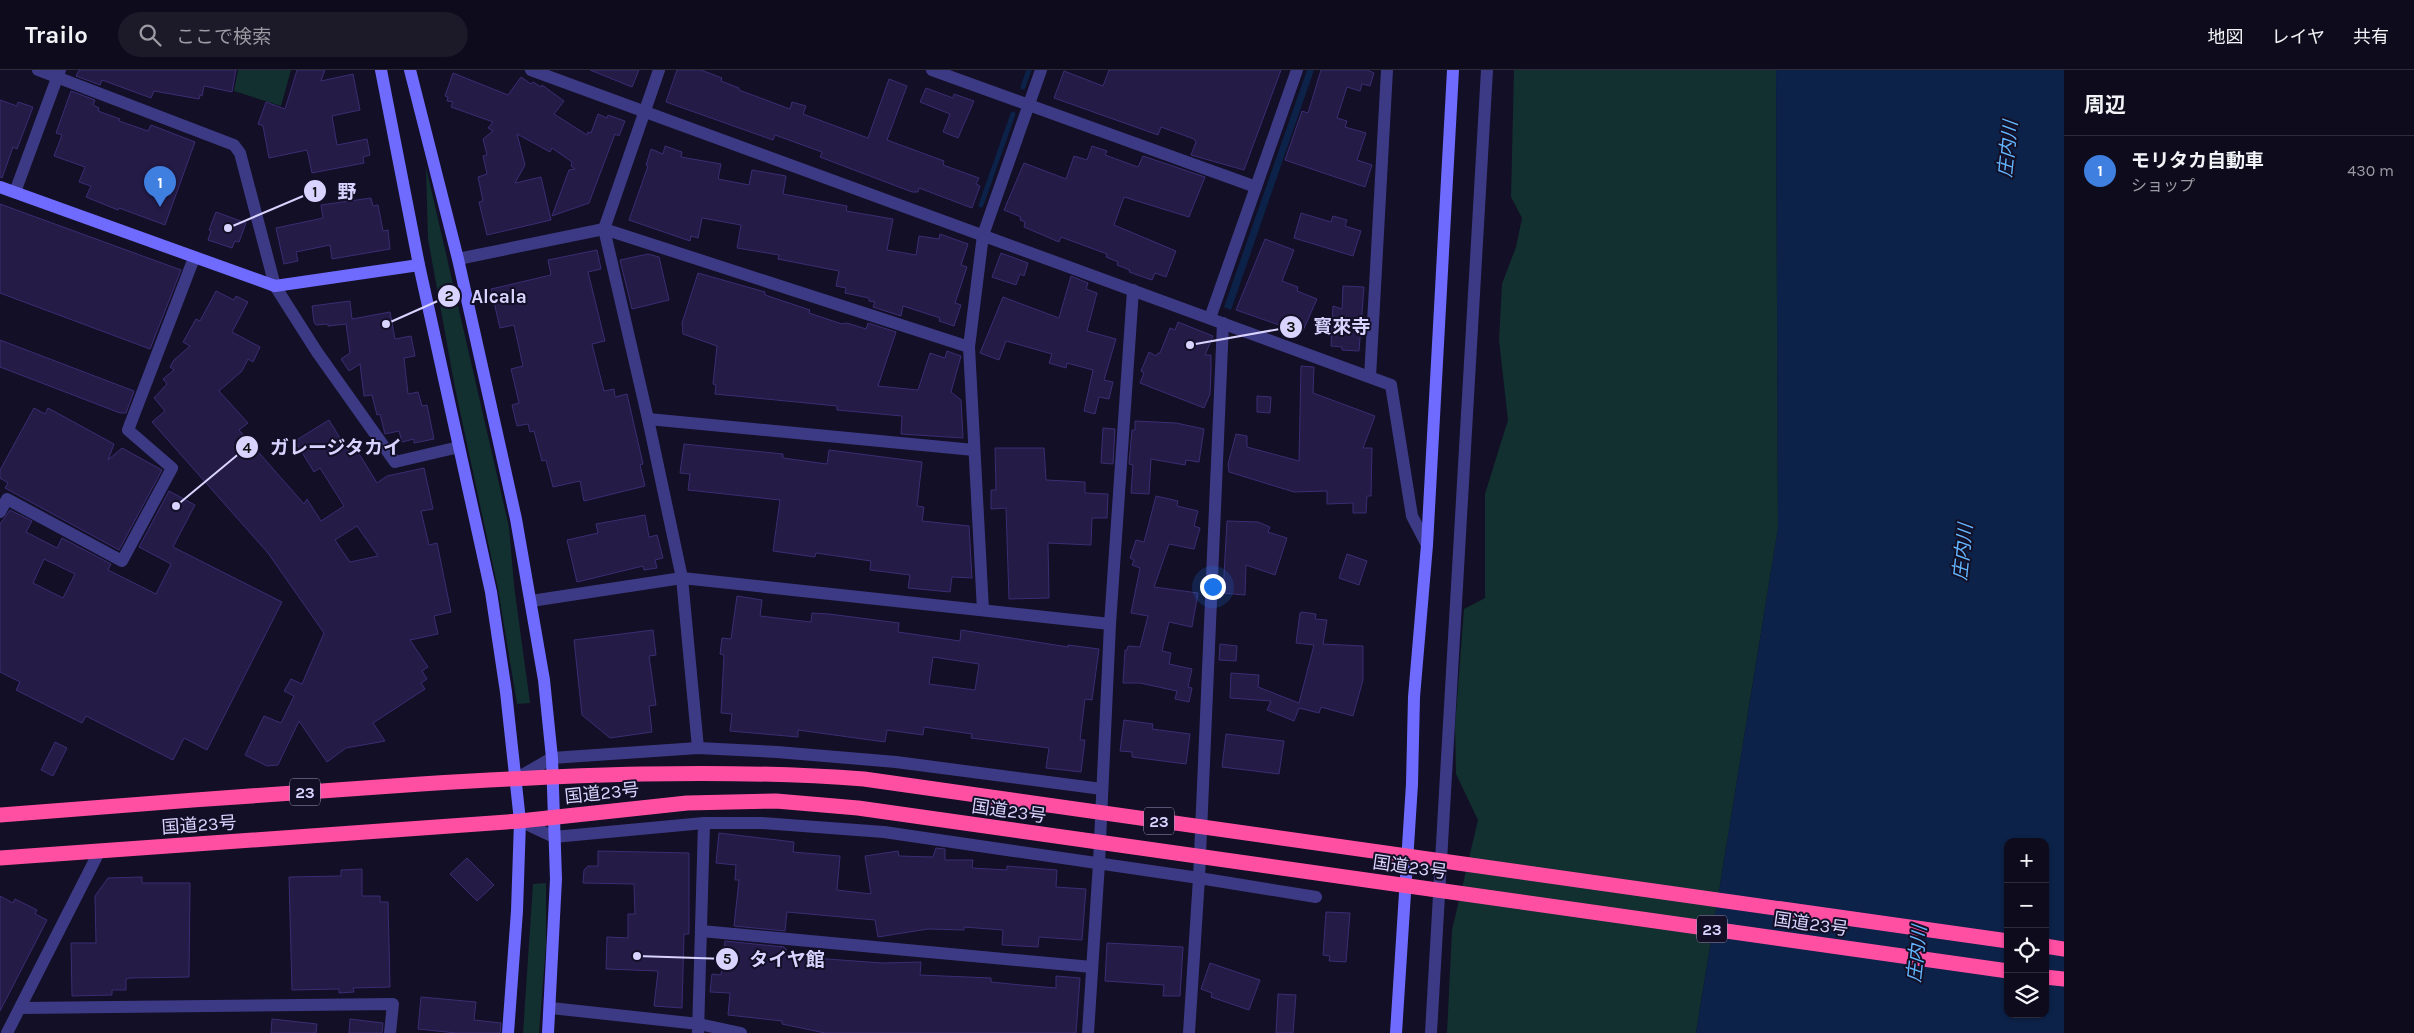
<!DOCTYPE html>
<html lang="ja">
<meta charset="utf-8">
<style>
:root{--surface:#0e0b1c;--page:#1c1929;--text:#f1f3f6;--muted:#9b9ba3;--line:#2e2b3b;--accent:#0f766e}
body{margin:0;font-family:Karla,"Noto Sans JP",sans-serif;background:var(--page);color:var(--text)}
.controls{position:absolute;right:15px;bottom:15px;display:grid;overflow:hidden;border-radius:10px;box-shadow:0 1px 4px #0004}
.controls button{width:45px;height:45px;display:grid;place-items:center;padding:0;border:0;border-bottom:1px solid var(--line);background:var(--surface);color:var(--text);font:25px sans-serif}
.you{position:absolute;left:1212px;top:516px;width:18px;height:18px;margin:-12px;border:4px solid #fff;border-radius:50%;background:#1a73e8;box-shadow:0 0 0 8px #1a73e833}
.badge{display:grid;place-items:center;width:32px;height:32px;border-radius:50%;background:var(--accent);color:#fff;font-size:16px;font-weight:700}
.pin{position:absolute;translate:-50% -41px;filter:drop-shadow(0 1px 2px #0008)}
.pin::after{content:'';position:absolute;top:26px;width:18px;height:15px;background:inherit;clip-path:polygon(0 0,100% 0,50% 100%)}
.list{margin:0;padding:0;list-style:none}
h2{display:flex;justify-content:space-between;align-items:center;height:65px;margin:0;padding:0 20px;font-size:21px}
h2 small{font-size:16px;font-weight:400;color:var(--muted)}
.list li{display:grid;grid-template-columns:32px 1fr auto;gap:15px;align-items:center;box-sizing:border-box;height:70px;padding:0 20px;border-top:1px solid var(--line)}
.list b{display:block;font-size:19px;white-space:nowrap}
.list p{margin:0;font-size:16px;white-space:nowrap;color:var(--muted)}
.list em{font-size:16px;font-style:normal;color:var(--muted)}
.icon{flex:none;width:28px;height:28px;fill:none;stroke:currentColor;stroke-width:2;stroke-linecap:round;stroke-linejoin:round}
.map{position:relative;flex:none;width:2064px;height:963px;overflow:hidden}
header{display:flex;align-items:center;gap:30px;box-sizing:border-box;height:70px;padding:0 25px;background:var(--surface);border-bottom:1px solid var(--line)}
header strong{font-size:24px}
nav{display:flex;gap:28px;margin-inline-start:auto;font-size:18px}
.search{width:350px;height:45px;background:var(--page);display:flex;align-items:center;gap:12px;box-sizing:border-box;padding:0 18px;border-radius:28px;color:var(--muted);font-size:19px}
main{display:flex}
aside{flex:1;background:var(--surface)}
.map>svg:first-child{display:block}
.green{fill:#12302f}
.water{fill:#0c2248;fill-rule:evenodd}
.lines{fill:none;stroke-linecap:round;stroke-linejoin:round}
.stream{stroke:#0c2248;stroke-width:5}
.building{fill:#241b47;stroke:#3b2d73;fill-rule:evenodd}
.street{stroke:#3d3a85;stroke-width:12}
.secondary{stroke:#6f6bff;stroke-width:12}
.highway{stroke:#ff4fa3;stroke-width:15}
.labels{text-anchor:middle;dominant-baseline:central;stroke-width:4;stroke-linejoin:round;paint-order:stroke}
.shield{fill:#130f26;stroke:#9e99be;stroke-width:1}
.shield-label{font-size:16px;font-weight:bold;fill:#d9d4ff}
.street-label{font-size:18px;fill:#d9d4ff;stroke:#130f26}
.water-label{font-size:19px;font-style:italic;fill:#62b6ff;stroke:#130f26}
.leader{fill:none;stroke:#d9d4ff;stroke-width:2}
.callout-dot{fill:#d9d4ff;stroke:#130f26;stroke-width:2}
.mark-label{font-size:15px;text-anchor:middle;font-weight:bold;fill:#111}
.callout-label{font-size:19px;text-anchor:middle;font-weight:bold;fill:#d9d4ff;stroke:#130f26;stroke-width:4;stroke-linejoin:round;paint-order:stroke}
</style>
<header>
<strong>Trailo</strong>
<div class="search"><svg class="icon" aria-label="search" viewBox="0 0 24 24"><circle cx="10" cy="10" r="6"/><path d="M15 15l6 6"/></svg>ここで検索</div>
<nav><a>地図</a><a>レイヤ</a><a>共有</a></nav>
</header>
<main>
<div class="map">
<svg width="2064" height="963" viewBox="0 0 2064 963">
<rect width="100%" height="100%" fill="#130f26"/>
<g class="green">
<path d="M238 0H291L281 36 234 21Z"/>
<path d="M1514 0H1776L1778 458 1696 963H1447L1452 860 1478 750 1456 704 1455 656 1464 539 1485 528V424L1508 350 1499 270 1502 214 1516 177 1522 148 1511 127Z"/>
<path d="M426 97 509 457 514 515 530 633 517 634 498 519 455 318 428 169Z"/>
<path d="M546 813V875L539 963H523L533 814Z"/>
</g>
<g class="water">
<path d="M1307 0H1314L1231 240 1224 237Z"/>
<path d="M1776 0H2064V963H1696L1778 458ZM2008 772H2045V944H2008Z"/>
</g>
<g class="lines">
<g class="stream">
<path d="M1023 17 1029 0"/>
<path d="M981 135 1013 44"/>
</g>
</g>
<g class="building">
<path d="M79 0H236L232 22 204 16 202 26 200 25 199 29 154 21 151 28 102 10 100 15 76 6Z"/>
<path d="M297 0H325L321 11 353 4 360 40 332 46 337 75 367 69 370 85 363 87 364 93 312 103 307 80 269 88 263 56 258 54 266 32 285 39Z"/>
<path d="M590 0H639L632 17Z"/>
<path d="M677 0H701L722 8 721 11 739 18V20L790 39 792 32 806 36 803 44 868 68 889 9 907 16 887 70 944 91 943 95 979 108 976 114 980 116 972 138 919 118 918 122H912L820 87 822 82 775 65 773 70 666 32Z"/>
<path d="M1109 0H1281L1244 100 1191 85 1196 72 1194 69 1161 57 1158 65 1054 28 1064 1 1103 16Z"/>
<path d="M1321 0H1367L1374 3 1370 16 1362 14 1360 21 1347 17 1337 48 1347 51 1345 57 1366 63 1357 90 1372 95 1365 117 1285 90 1302 41 1308 43Z"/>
<path d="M453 3 508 25 521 7 531 14 533 12 541 17 542 15 564 31 554 44 587 65 588 62 591 63 598 44 607 48 608 45 625 51 619 66 615 64 589 133 552 146 569 100 575 99 571 96 572 92 552 78 550 82 517 64 525 95 515 113 541 107 551 150 487 165 479 132 483 131 478 107 487 104 483 86 487 85 483 69 493 61 488 58 493 52 451 37 453 32 447 31 448 27 445 26Z"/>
<path d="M926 18 953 28 954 24 974 31 958 68 943 62 950 44 920 32Z"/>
<path d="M71 21 95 30 93 35 99 38 98 41 120 49 119 51 148 61 151 55 195 72 165 155 119 138 118 140 86 127 91 116 79 112 85 97 54 86 62 65 56 63Z"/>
<path d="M0 30 17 36 18 32 33 37 17 79 13 77 2 108 0 107Z"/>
<path d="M665 76 682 82 681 87 721 94 718 109 749 115 752 100 786 106 783 124 847 136 846 141 893 149 887 180 916 185 919 166 939 169 940 164 968 174 961 195 967 197 955 233 961 235 954 256 939 251 940 248 903 236 901 246 873 237 875 232 869 231V228L845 223 846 218 836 216 839 201 778 189 779 185 737 178 741 155 702 148 698 168 691 166 690 171 629 150 648 96 646 95 651 79 663 84Z"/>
<path d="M1092 76 1107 81 1105 85 1138 97 1143 86 1205 107 1189 147 1124 127 1114 155 1176 181 1166 207 1155 203 1152 210 1129 202 1130 200 1117 195 1118 192 1106 187 1107 184 1061 167 1059 172 1024 157 1025 152 1020 150 1021 147 1004 140 1024 93 1066 109 1074 86 1087 90Z"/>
<path d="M371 128 373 136 378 135 383 161 388 160 390 179 332 189 330 175 296 182 298 191 284 194 276 158 323 148 321 135Z"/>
<path d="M0 134 181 200 150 279 0 223Z"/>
<path d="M216 142 246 153 239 172 235 171 232 178 208 170 211 161 209 160Z"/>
<path d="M1301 143 1331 152 1333 146 1347 150 1345 156 1361 161 1353 186 1294 168Z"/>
<path d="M1265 169 1294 180 1282 211 1298 217 1297 221 1317 229 1302 263 1236 240Z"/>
<path d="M597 180 601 199 588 202 605 271 592 274 604 321 614 319 615 327 627 324 643 394 640 395 645 416 584 431 580 411 553 417 546 390 542 391 534 361 530 362 528 354 517 356 512 335 519 333 511 299 523 296 514 255 500 258 491 219 551 205 548 190Z"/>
<path d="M1001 183 1028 193 1024 206 1020 204 1016 215 992 207Z"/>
<path d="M648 184 659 187 669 230 632 239 620 190Z"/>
<path d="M698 203 765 222V225L810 240 809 243 842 254 847 253 866 259 868 253 896 262 878 316 918 320 930 283 945 288 947 281 961 286 951 322 961 330 963 368 901 364 902 346 837 340V336L715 324 716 315 713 314 717 276 683 264 682 253Z"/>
<path d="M1071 206 1088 213 1086 219 1097 223 1087 261 1116 269 1104 310 1113 312 1109 329 1099 327 1095 344 1084 341 1093 300 1067 293 1066 298 1049 293 1052 284 1006 271 999 290 980 283 1003 227 1059 248Z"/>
<path d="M1343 216 1364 217 1359 281 1342 280V277L1331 276 1333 236 1342 239Z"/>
<path d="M216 221 234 230 236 226 248 232 232 262 260 277 253 292 248 289 242 301 219 321 248 353 239 360 304 434 307 429 321 451 344 436 320 398 314 402 295 371 329 350 351 386 358 382 377 413 387 406 424 398 433 439 421 441 429 475 437 473 451 542 434 546 438 564 410 570 428 597 422 601 427 609 421 613 425 619 373 653 385 671 346 678 327 692 299 651 278 695 267 696 245 685 264 646 281 653 294 626 284 621 291 609 302 614 324 563 268 483 152 352 165 341 154 328 167 314 163 309 174 300 170 297 174 290 190 276 183 272 196 249 200 251ZM357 456 378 486 350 492 335 470Z"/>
<path d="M350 231 352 249 390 242 395 269 411 266 415 286 404 288 408 324 418 322 422 336 427 335 434 369 414 373V369L402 372 399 361 385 364 380 344 377 345 372 325 364 326 360 294 349 301 341 289 350 283 346 254 328 256V254L316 255 314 252 312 236Z"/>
<path d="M1178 252 1213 266 1205 285H1211V300L1210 324 1204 338 1140 313 1144 303 1141 301 1149 282 1156 286 1158 283H1160L1170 258 1175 260Z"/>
<path d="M0 270 134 321 126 343H120L0 297Z"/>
<path d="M1301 296 1314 297 1313 323 1375 346 1363 378H1372L1371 426H1367L1366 443H1353V433L1327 434V421L1294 422 1229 402 1228 394 1236 364 1247 366V377L1299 391Z"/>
<path d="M1257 326 1271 327 1270 343 1257 342Z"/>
<path d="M34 338 45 344 48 338 114 374 108 390 122 378 162 400 119 480 5 418 8 413 0 408V400Z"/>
<path d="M1135 351 1176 353 1204 359 1199 392 1186 390 1185 395 1151 389 1149 424 1131 423 1133 395 1129 394 1132 360H1135Z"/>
<path d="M1103 358 1115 359 1113 394 1101 393Z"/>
<path d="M684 374 783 384V388L827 394 829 380 922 392 917 436 924 437 922 451 969 456 972 508 952 507 950 522 908 518 910 505 870 500 871 491 816 483 815 487 773 481 780 430 688 420 690 404 680 403Z"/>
<path d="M995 378H1044L1046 410 1085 412V423L1108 424 1107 448H1092L1091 475 1048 473 1049 528 1009 529 1006 438 991 439V420H996Z"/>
<path d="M169 421 195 435 173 477 282 532 207 680 184 668 173 690 86 646 82 653 16 620 20 612 0 602V454L10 440 32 451 26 462 57 478 62 468 111 494 108 500 156 524 171 494 139 477ZM44 489 75 504 63 528 33 513Z"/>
<path d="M1156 426 1178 431 1177 436 1198 441 1194 456 1200 458 1194 479 1169 474 1154 517 1198 523 1192 557 1169 552 1162 581 1171 583 1169 594 1192 599 1188 617 1192 618 1189 632 1175 629 1177 621 1140 613H1123L1125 580H1127L1128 576 1140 577 1148 546 1131 543 1140 498 1132 495 1134 490 1130 488 1136 470 1144 472Z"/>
<path d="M645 445 649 467 657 465 663 488 655 490 657 498 644 500 643 496 577 512 567 470 598 463 596 454Z"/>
<path d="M1227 451 1258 452 1270 457 1268 462 1287 468 1275 505 1246 495 1245 525 1223 523Z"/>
<path d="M1347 484 1367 491 1359 515 1339 508Z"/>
<path d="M737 526 762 530 760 546 811 552 812 543 829 544 899 553 898 562 960 571 961 560 1068 577V575L1099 579 1092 630 1085 629 1080 670H1085L1081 702 1046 698 1049 678 971 668 972 664 924 657 923 665 887 660 885 672 798 660V667L730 661 732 644 721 643 724 585 720 584 722 568 731 569ZM933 587 979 594 975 620 929 614Z"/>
<path d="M1302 542 1316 544 1315 549 1327 550 1323 574 1363 576V610L1353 646 1321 637 1319 643 1299 638 1294 651 1267 640 1271 631 1230 628 1231 603 1259 605 1258 617 1299 633 1314 575 1296 573 1300 543Z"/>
<path d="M653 560 656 585 649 586 656 635 649 636 652 662 610 668 582 645 574 570Z"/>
<path d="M1220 574 1237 576 1236 591 1219 590Z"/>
<path d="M1124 650 1153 654 1152 659 1190 664 1186 694 1132 687V682L1120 681Z"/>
<path d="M1226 664 1284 671 1279 704 1222 697Z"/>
<path d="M55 672 67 678 53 706 41 700Z"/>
<path d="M719 763 794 772 793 782 840 786 837 820 871 824 865 786 898 781 899 786 933 787 936 778 945 779V790H973L972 798 1007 800V796L1057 800 1056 817 1086 819 1082 870 1039 867 1038 877 1002 875 1003 860 964 857V860L928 859 878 867 875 850 787 842 785 861 734 856 739 810H735L736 795 716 793Z"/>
<path d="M598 781 689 783V864H684L682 938 654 936 658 901 606 899 607 867 628 868V844H635L634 814 583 813 584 800 588 796H598Z"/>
<path d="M467 788 494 815 477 831 450 804Z"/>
<path d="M362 799V826H380V832H388L390 917 353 918 354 922 339 923V919L292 920 289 807 341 806V800Z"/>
<path d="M142 807V813H190L189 907 130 908 126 909V920H112V925L72 926 71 873H96L95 826 108 808Z"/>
<path d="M0 826 13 833 15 829 37 840 35 844 47 850 0 941Z"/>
<path d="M1326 842 1350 843 1346 892 1329 891 1330 886 1323 885Z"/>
<path d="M725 871 784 877 786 879V886L882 893 921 892 920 905 991 908V912L1021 915 1056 918V906L1080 908 1076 963H825L782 954V951L728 945 730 923 710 922 712 904 721 905Z"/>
<path d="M1107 873 1183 877 1180 926H1163L1164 915 1105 911Z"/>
<path d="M1210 893 1260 910 1249 940 1211 927 1212 923 1201 919Z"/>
<path d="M1278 924 1296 925 1293 963H1276Z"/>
<path d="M421 927 476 932 474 950 501 953 500 963H456L418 959Z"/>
<path d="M272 949 317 954 316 963H271Z"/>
<path d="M350 949 383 953 382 963H349Z"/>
</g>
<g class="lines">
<g class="street">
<path d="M38 0 234 75 240 83 275 216 317 282 395 392 459 377"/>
<path d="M531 0 1391 315 1412 446 1427 475"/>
<path d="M659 0 604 159 648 349 682 508 698 678"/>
<path d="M932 0 1256 117"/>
<path d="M15 122 60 0"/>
<path d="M458 189 604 159 969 277"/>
<path d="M1210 248 1297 0"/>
<path d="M1223 253 1199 808 1316 827"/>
<path d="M1370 307 1387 0"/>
<path d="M648 349 974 380"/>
<path d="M0 442 7 429 122 491 172 398 128 360 194 188"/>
<path d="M531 531 682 508 1110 554"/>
<path d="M983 540 969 277 983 165 1041 0"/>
<path d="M517 708 552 688 698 678 777 682 896 692 1102 719"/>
<path d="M520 751 554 767 704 753H761L884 762 1199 808 1189 963"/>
<path d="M701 861 1092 897"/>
<path d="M20 938 393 934 390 963"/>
<path d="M551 938 699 954 741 963"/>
<path d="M7 963 100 780"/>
<path d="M698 963 704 753"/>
<path d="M1088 963 1099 793 1110 554 1133 220"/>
<path d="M1431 963 1487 0"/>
</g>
<g class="secondary">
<path d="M381 0 419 195 491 522 506 622 520 751 517 841 508 963"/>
<path d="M410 0 458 189 498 368 516 449 544 610 552 688 556 809 548 963"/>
<path d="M0 117 275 216 419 195"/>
<path d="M1396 963 1412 714 1414 627 1427 475 1453 0"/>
</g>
<g class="highway">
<path d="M0 745C140 734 281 723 421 714 568 705 717 698 864 709L2008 871"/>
<path d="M0 788 520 751 687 733 776 731 858 738 2008 901"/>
<path d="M2045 876 2064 879"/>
<path d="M2045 907 2064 909"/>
</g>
</g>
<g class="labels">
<g class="shield">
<rect x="290" y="708.5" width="30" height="27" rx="4"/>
<rect x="1144" y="737.5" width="30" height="27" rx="4"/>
<rect x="1697" y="845.5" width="30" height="27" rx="4"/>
</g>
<g class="shield-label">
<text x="305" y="722">23</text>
<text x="1159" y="751">23</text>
<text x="1712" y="859">23</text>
</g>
<g class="street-label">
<text transform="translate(602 723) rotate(-6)">国道23号</text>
<text transform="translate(1009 741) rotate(8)">国道23号</text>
<text transform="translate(199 755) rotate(-4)">国道23号</text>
<text transform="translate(1410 797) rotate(8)">国道23号</text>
<text transform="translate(1811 854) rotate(8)">国道23号</text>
</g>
<g class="water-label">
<text transform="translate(2008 79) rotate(-84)">庄内川</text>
<text transform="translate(1963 482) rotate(-84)">庄内川</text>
<text transform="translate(1917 884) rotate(-84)">庄内川</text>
</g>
</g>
<path class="leader" d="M228 158L315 121M386 254L449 226M1190 275L1291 257M176 436L247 377M637 886L727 889"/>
<g class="callout-dot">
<circle cx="228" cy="158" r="5"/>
<circle cx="386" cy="254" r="5"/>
<circle cx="1190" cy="275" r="5"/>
<circle cx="176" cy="436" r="5"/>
<circle cx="637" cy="886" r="5"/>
<circle cx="315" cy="121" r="12"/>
<circle cx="449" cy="226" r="12"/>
<circle cx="1291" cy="257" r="12"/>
<circle cx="247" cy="377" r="12"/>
<circle cx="727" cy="889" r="12"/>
</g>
<g class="mark-label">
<text x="315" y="127">1</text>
<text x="449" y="231">2</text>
<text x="1291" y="262">3</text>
<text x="247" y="383">4</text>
<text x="727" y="894">5</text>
</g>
<g class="callout-label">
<text x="347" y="128">野</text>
<text x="499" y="233">Alcala</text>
<text x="1342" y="263">寳來寺</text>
<text x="336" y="384">ガレージタカイ</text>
<text x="787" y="896">タイヤ館</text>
</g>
</svg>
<div class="controls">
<button>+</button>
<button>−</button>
<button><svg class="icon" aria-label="locate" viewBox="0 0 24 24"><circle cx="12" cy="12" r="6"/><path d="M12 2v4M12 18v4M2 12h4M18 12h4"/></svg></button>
<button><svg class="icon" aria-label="layers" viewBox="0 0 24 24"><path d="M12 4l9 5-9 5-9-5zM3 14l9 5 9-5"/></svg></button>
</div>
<div class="you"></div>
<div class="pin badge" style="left:160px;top:137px;background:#3f7fe0">1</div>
</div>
<aside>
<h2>周辺<small></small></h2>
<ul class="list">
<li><span class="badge" style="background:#3f7fe0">1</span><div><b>モリタカ自動車</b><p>ショップ</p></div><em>430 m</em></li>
</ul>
</aside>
</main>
